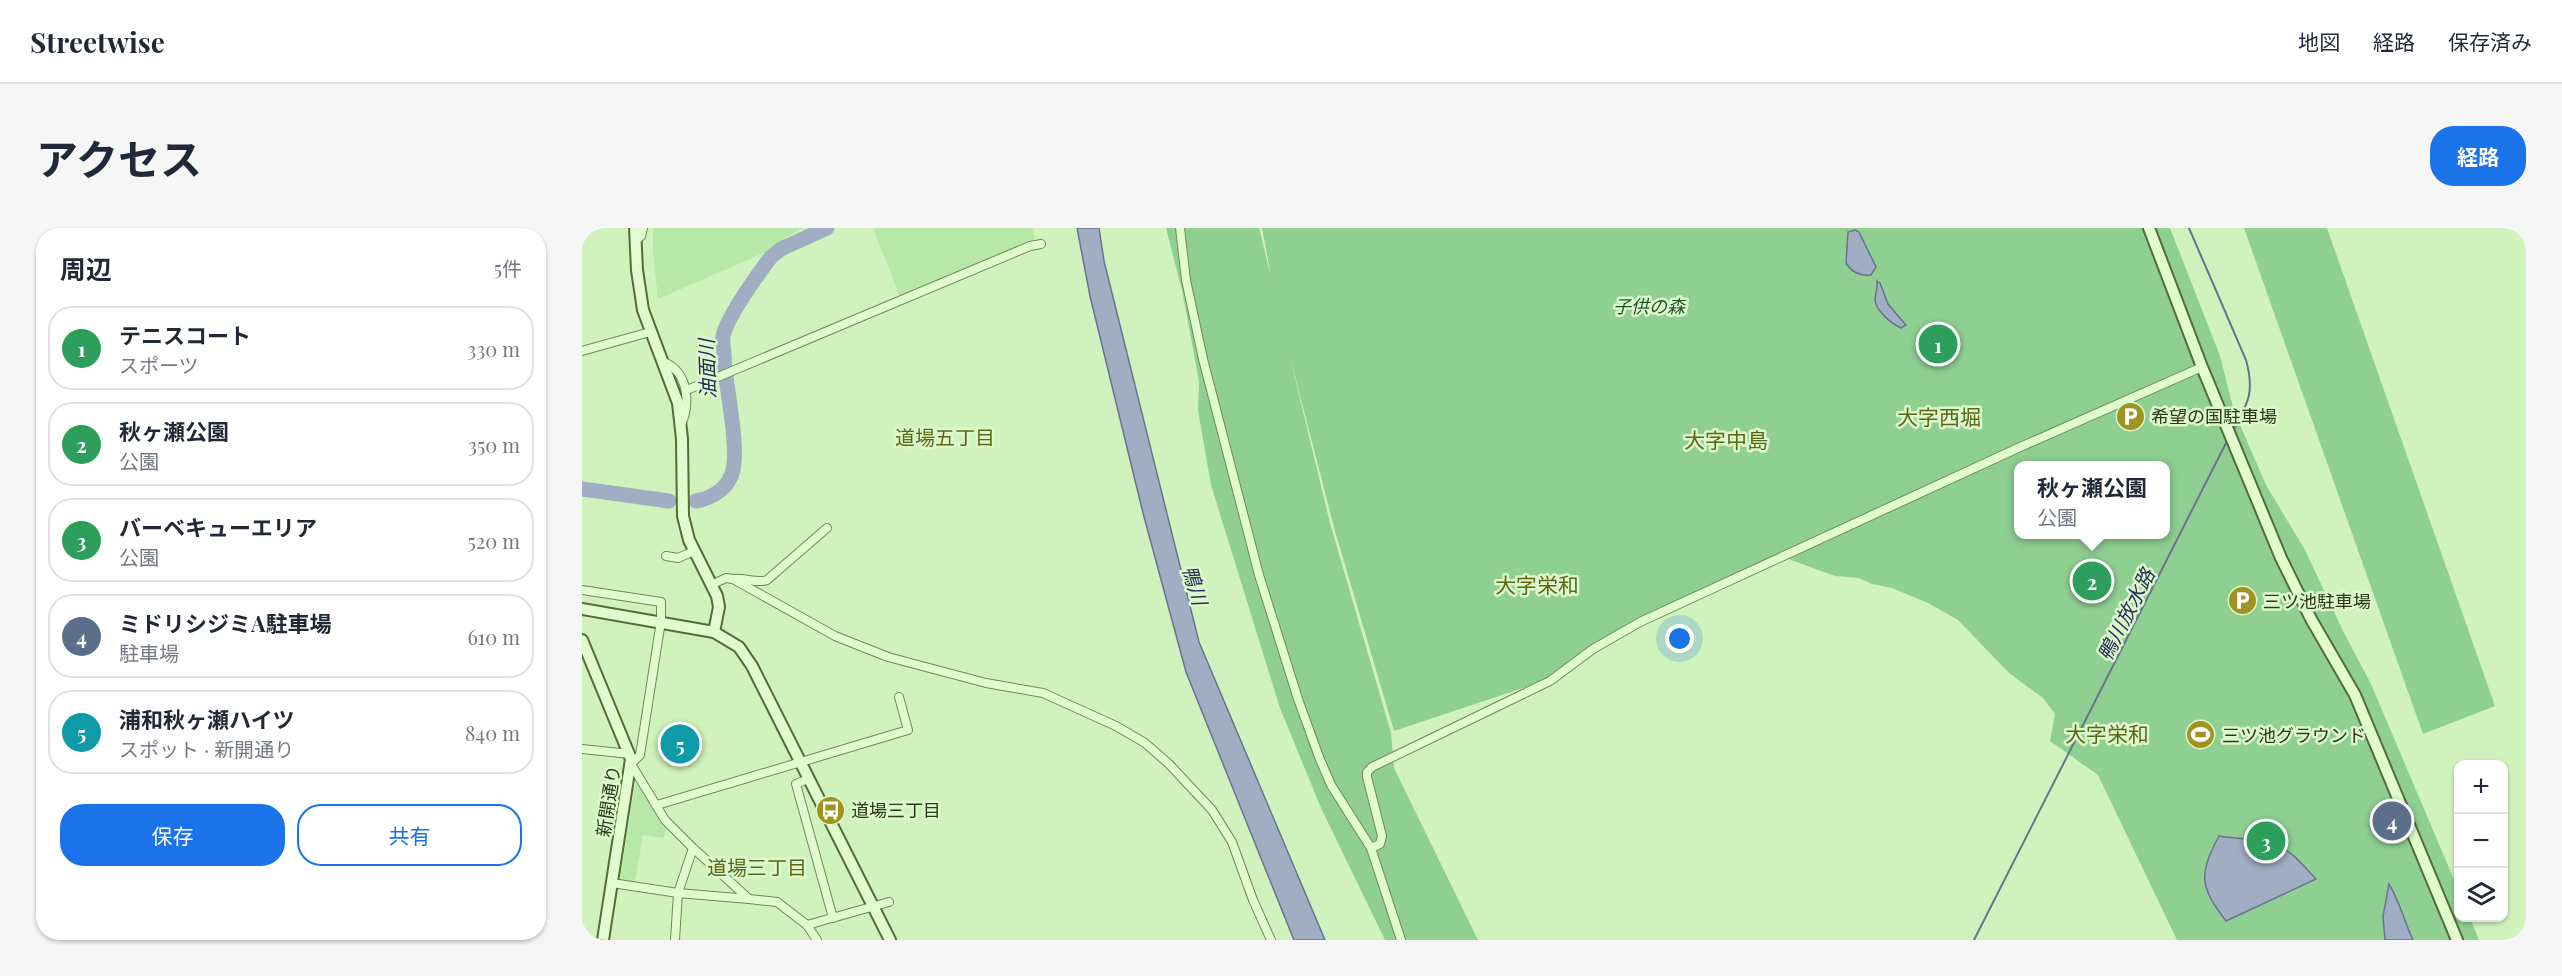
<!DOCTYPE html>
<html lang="ja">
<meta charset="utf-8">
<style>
:root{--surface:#fff;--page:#f6f6f7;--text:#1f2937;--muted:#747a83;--line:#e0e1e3;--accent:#1a73e8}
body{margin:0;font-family:"Playfair Display","Noto Sans JP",serif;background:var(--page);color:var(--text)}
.controls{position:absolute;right:18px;bottom:18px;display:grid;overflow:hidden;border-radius:12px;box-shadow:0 2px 4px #0004}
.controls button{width:54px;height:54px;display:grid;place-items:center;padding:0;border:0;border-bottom:2px solid var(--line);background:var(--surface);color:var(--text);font:30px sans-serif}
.you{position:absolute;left:1098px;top:411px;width:21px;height:21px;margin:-15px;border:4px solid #fff;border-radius:50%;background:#1a73e8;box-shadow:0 0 0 9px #1a73e833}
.badge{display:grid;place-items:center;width:39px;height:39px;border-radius:50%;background:var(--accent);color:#fff;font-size:20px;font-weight:700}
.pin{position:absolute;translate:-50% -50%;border:3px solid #fff;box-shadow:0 2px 6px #0006}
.popup{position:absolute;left:1432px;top:233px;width:156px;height:78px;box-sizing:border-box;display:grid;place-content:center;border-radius:12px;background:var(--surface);filter:drop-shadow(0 2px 4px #0005);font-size:20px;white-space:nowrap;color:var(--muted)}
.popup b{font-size:22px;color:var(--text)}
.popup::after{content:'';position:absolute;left:50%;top:100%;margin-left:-12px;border:12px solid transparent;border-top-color:var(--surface)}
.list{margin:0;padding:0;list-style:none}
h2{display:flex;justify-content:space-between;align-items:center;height:78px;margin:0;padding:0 24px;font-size:26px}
h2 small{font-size:20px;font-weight:400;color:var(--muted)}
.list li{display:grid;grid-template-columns:39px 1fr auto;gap:18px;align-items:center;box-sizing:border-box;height:84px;margin:0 12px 12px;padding:0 12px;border:2px solid var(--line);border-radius:24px}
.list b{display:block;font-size:22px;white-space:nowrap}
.list p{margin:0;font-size:20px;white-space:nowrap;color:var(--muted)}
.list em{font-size:20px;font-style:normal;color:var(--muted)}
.actions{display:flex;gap:12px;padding:18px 24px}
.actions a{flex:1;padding:14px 0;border:2px solid var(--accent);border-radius:24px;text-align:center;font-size:21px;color:var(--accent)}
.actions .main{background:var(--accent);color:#fff}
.icon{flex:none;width:33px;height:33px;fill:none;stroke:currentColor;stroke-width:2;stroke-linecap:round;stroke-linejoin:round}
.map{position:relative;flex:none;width:1944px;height:712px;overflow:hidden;border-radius:24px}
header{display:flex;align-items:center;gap:36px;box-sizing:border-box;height:84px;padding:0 30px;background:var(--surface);border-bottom:2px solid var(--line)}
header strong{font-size:28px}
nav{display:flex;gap:33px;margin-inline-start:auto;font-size:21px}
.intro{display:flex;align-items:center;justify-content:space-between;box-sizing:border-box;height:144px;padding:0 36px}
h1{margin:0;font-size:42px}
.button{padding:15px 27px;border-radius:24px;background:var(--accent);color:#fff;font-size:21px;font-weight:700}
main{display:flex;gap:36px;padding:0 36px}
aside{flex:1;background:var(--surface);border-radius:24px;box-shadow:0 2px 4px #0004}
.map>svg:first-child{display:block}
.farmland{fill:#b7e8a8}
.green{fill:#8fd092;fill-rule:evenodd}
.water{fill:#a0adc2;stroke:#677490;stroke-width:1.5}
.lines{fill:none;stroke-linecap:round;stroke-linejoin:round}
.stream{stroke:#677490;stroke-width:2}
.river{stroke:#a0adc2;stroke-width:15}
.street-casing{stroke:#718a54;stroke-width:10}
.secondary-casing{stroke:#556c37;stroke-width:14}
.street{stroke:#e0fccf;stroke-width:8}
.secondary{stroke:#e0fccf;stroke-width:10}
.labels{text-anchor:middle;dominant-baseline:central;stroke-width:5;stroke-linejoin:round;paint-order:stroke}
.park-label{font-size:18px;font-style:italic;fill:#1f5629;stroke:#dcf8cc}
.poi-label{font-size:18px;fill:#2c381a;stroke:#dcf8cc;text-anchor:start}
.street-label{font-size:18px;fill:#2c381a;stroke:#dcf8cc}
.water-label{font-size:20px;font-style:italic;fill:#282f59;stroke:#dcf8cc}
.neighbourhood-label{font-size:20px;fill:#5d6816;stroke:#dcf8cc}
.quarter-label{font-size:21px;fill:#5d6816;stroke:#dcf8cc}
</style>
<header>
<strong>Streetwise</strong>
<nav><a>地図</a><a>経路</a><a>保存済み</a></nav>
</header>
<div class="intro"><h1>アクセス</h1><a class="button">経路</a></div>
<main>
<aside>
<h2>周辺<small>5件</small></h2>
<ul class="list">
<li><span class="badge" style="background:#2e9e5b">1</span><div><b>テニスコート</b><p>スポーツ</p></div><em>330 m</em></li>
<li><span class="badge" style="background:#2e9e5b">2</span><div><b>秋ヶ瀬公園</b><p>公園</p></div><em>350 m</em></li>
<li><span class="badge" style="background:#2e9e5b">3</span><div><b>バーベキューエリア</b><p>公園</p></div><em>520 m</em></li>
<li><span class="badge" style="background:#5c6f8a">4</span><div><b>ミドリシジミA駐車場</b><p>駐車場</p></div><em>610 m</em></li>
<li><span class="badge" style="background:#0f9aa8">5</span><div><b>浦和秋ヶ瀬ハイツ</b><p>スポット · 新開通り</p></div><em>840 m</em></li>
</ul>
<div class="actions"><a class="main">保存</a><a>共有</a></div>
</aside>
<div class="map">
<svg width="1944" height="712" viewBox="0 0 1944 712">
<rect width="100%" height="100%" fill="#d0f2bc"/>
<g class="farmland">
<path d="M71 0H221L201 11 186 23 76 71 71 25Z"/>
<path d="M291 0H450L453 11 318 69Z"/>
<path d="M56 556 85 599 82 610 61 607 53 654 38 652 53 557Z"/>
</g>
<g class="green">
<path d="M584 0H677L689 48 680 0H1588L1638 128 1652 183 1684 257 1723 322 1761 403 1789 456 1876 661V690H1888L1897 712H1595L1516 547 1468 513 1473 486 1461 470 1427 445 1376 392 1346 375 1310 360 1290 356 1277 350 1253 348 1198 328 1091 377 965 452 812 503 753 303 707 125 748 295 809 505 812 540 896 712H803L739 580 698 480 629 257 616 182 617 153 600 62ZM1436 238H1583V306H1436Z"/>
<path d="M1662 0H1745L1913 478 1841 506Z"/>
</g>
<g class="water">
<path d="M495 0H517L522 33 617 414 743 712H712L604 444 561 285 508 68Z"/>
<path d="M1273 2 1277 4 1294 39 1289 47C1278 48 1270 45 1264 35L1266 4Z"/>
<path d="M1295 53 1298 55 1306 76 1324 97 1319 100C1310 96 1294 83 1293 72 1293 66 1296 60 1295 53Z"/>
<path d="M1637 608C1657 611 1679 611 1698 619 1712 625 1723 640 1734 651L1644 693C1618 659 1616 647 1637 608Z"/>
<path d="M1807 656C1818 674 1822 693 1831 712H1803L1801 688Z"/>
</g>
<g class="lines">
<g class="stream">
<path d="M1607 0 1664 132C1673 164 1666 175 1651 203"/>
<path d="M1392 712 1645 213"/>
</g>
<g class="river">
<path d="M0 261 87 273"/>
<path d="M114 273C131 270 147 260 151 242 157 214 143 158 142 127 142 121 140 114 141 108 145 89 176 46 189 29L199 21 245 0"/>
</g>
<defs>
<g id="street">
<path d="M598 0 604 52 621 131 677 347 716 471 737 529 749 557 789 620"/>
<path d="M53 14 59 8 61 0"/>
<path d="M0 123 68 104"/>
<path d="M82 134C106 144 109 175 99 197"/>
<path d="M105 162 448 18 459 16"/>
<path d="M84 328 96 330 112 323"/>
<path d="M151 351C162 349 175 356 185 352L245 300"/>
<path d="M129 357 144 350 151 351 253 408 306 429 404 455 461 465 534 498 563 515 587 536 630 582 650 614 671 672 689 712"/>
<path d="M0 362 79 374V393L58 527 49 536 83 592 111 620 167 671 195 674 225 697 235 712"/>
<path d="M0 521 48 526"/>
<path d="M226 551 214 556 251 690"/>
<path d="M75 577 326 502 317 469"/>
<path d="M30 655 96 665 167 671"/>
<path d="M225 697 307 674"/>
<path d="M93 712 96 665 111 620"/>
<path d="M819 712 789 620 798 616 800 608 785 549V544L790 539 968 453 1011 421 1058 394 1436 220 1620 139"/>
</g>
<g id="secondary">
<path d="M53 0 55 42 61 82 96 175 100 211 101 288 107 312 135 368 137 379 132 404"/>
<path d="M1567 0 1620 139 1699 330 1729 391 1773 467 1875 712"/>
<path d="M0 381 132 404 157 419 170 438 308 712"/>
<path d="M0 412 49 531 21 712"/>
</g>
</defs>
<use href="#street" class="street-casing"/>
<use href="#secondary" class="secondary-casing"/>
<use href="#street" class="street"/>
<use href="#secondary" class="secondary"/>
</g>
<defs>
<symbol id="parking-disc" viewBox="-11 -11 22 22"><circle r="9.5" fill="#9f941f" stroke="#dcf8cc"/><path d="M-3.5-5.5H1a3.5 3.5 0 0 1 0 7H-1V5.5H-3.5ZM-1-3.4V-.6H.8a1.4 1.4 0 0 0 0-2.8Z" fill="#fff"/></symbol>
<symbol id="stadium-disc" viewBox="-11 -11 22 22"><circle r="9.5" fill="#9f941f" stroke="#dcf8cc"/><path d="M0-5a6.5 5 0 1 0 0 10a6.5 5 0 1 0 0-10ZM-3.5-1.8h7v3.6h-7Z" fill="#fff"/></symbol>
<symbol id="bus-disc" viewBox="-11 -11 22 22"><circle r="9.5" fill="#9f941f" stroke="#dcf8cc"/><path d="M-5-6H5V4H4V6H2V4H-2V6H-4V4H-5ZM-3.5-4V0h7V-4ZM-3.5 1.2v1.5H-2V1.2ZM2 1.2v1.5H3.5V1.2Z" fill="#fff"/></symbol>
</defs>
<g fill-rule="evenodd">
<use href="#parking-disc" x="1532" y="172" width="33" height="33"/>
<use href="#parking-disc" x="1644" y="356" width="33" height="33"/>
<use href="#stadium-disc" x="1602" y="490" width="33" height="33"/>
<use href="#bus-disc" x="232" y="566" width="33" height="33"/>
</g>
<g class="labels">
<g class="park-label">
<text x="1067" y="78">子供の森</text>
</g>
<g class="poi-label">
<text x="1569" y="188">希望の国駐車場</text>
<text x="1681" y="373">三ツ池駐車場</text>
<text x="1640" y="507">三ツ池グラウンド</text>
<text x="269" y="582">道場三丁目</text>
</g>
<g class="street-label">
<text transform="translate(26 573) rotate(-81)">新開通り</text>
</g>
<g class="water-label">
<text transform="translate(124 141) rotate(-92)">油面川</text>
<text transform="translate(614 357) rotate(73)">鴨川</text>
<text transform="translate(1543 386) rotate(-63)">鴨川放水路</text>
</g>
<g class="neighbourhood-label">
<text x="363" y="208">道場五丁目</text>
<text x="175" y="638">道場三丁目</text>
</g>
<g class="quarter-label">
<text x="1357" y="188">大字西堀</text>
<text x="1144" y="211">大字中島</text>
<text x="955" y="356">大字栄和</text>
<text x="1525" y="505">大字栄和</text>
</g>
</g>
</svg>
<div class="controls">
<button>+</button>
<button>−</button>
<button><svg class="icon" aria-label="layers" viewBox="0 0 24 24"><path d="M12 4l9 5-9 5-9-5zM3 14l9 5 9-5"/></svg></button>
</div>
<div class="you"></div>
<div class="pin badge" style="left:1356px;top:116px;background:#2e9e5b">1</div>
<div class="pin badge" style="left:1510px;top:353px;background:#2e9e5b">2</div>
<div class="popup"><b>秋ヶ瀬公園</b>公園</div>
<div class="pin badge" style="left:1684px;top:613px;background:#2e9e5b">3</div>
<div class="pin badge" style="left:1810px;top:593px;background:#5c6f8a">4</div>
<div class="pin badge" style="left:98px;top:516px;background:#0f9aa8">5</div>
</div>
</main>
